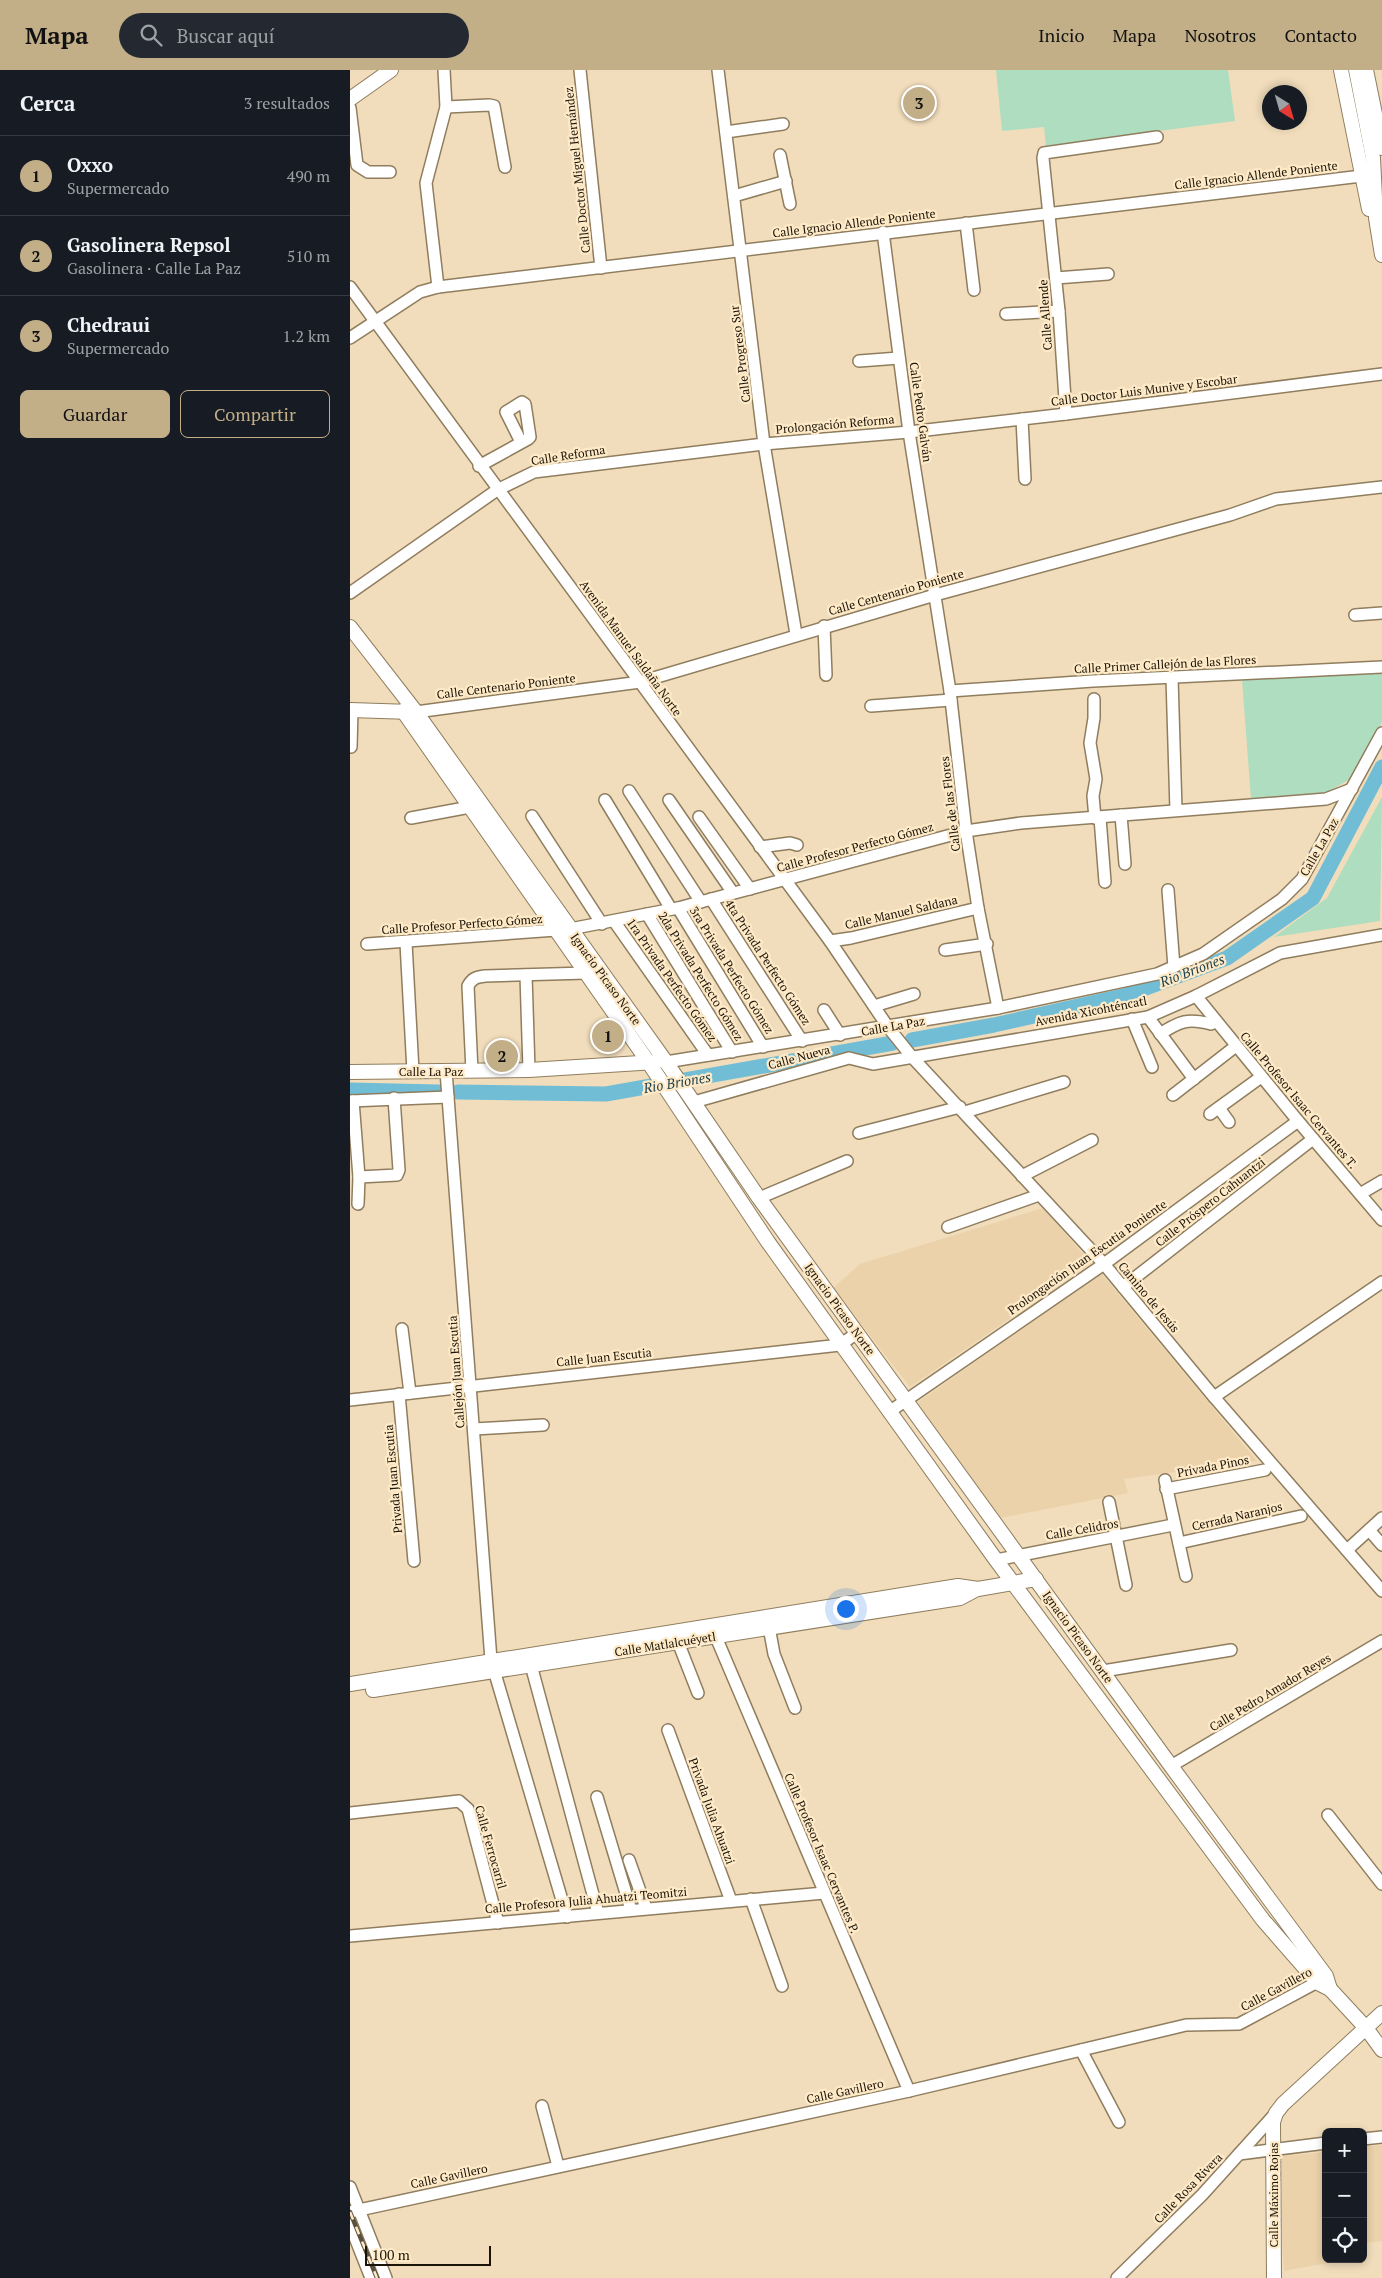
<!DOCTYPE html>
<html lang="es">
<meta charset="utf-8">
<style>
:root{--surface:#171b24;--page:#242831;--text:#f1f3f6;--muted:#9ea1a6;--line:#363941;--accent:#c2ae87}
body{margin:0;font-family:"PT Serif",serif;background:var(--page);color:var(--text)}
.controls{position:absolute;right:15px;bottom:15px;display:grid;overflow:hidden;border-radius:8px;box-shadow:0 2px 8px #0003}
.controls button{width:45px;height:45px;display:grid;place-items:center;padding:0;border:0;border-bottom:1px solid var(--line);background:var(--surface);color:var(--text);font:25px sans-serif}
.compass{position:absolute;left:912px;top:15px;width:45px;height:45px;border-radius:50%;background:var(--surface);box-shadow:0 2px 8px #0003;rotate:143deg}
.scale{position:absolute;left:15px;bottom:12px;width:126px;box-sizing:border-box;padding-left:5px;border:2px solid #1a1307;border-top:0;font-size:14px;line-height:18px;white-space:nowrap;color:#1a1307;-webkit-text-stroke:4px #ffeac8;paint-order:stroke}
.you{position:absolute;left:495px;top:1538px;width:18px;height:18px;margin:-12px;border:4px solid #fff;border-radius:50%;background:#1a73e8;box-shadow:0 0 0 8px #1a73e833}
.badge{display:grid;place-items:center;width:32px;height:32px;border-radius:50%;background:var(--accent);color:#111;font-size:16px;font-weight:700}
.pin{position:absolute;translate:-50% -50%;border:2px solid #fff;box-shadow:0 1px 5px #0006}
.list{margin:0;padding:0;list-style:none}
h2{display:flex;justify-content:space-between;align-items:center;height:65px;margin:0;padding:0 20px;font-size:21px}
h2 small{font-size:16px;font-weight:400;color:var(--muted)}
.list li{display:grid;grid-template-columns:32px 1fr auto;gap:15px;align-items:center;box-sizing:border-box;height:80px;padding:0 20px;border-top:1px solid var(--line)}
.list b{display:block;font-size:19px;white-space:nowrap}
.list p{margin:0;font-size:16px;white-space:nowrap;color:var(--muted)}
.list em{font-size:16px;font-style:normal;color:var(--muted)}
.actions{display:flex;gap:10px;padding:15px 20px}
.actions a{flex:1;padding:11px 0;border:1px solid var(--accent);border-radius:8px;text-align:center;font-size:18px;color:var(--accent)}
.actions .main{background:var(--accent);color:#111}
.icon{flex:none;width:28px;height:28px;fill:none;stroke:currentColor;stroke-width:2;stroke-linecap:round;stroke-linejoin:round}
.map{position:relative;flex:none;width:1032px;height:2208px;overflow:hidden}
header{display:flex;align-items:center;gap:30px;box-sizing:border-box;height:70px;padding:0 25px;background:var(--accent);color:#111}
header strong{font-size:24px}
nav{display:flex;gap:28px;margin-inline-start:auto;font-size:18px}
.search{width:350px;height:45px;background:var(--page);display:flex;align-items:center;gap:12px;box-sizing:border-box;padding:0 18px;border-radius:28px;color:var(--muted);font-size:19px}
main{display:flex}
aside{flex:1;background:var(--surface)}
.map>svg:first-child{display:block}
.built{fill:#ebd2aa}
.green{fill:#afddbf}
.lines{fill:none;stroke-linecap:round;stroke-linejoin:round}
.river{stroke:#71bdd5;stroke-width:15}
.minor-casing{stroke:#8f7d5e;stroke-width:14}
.major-casing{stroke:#8f7d5e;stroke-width:16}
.minor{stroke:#fff;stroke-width:11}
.major{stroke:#fff;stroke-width:14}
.rail-casing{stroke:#5c513e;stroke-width:4.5}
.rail{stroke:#ffeac8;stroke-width:2.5;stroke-dasharray:8;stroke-linecap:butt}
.labels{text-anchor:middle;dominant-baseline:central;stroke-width:4.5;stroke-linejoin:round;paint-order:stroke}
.street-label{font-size:12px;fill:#1a1307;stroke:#ffeac8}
.water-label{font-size:14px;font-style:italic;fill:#1a3e49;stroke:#ffeac8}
</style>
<header>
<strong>Mapa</strong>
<div class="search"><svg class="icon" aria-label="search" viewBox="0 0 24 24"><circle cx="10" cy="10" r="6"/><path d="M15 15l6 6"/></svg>Buscar aquí</div>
<nav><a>Inicio</a><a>Mapa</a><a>Nosotros</a><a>Contacto</a></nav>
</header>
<main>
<aside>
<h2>Cerca<small>3 resultados</small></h2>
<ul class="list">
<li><span class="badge">1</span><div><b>Oxxo</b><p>Supermercado</p></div><em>490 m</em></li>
<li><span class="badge">2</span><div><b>Gasolinera Repsol</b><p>Gasolinera · Calle La Paz</p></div><em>510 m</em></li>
<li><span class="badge">3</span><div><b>Chedraui</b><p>Supermercado</p></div><em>1.2 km</em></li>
</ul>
<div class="actions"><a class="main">Guardar</a><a>Compartir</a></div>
</aside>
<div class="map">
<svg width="1032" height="2208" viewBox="0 0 1032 2208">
<rect width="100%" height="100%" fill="#f1ddbb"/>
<g class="built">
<path d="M693 1138 741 1193 560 1317 483 1218 510 1194Z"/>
<path d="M751 1203 907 1391 774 1409 778 1423 650 1448 567 1333Z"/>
<path d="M1032 2075V2171L1013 2173V2077Z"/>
<path d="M976 2082V2189H999L934 2201 927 2087Z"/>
</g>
<g class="green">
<path d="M646 0H878L885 51 696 76 694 57 652 61Z"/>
<path d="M1032 602V652L1002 708 977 722 901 729 892 610Z"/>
<path d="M1032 727 1030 851 924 867 977 828Z"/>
</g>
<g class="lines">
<g class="river">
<path d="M562 970 644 955 777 925 877 888 963 828 1032 697"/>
<path d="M0 1020 89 1022"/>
<path d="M108 1022 256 1024 543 973"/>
</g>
<defs>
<g id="minor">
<path d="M230 0 251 198"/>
<path d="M368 0 414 374 446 564"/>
<path d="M96 37 139 35 144 36 155 97"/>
<path d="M0 38 7 95 18 102H40"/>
<path d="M376 62 433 54"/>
<path d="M430 85 440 134"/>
<path d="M384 126 436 111"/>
<path d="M616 153 624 220"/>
<path d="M533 162 559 362 600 621 616 761 628 838 648 938"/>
<path d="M706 208 758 204"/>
<path d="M0 217 480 871 538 957 562 987 754 1194 864 1327 1032 1521"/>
<path d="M88 217 76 113 96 37 94 0"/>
<path d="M656 244 709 241"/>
<path d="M0 268 70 222 88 217 1020 105"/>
<path d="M509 291 549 288"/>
<path d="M716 344 709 241 693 88 694 83 807 67"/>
<path d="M672 349 675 409"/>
<path d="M129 396 178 369 180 367 175 334 172 332 156 342 171 372"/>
<path d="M0 523 147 420 184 402 414 374 559 362 716 344 1032 304"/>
<path d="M1005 545 1032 543"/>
<path d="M474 556 476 605"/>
<path d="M822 608 826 740"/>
<path d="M600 621 743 611 1032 597"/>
<path d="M744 629V648L740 673 746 709 743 726 745 748"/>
<path d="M521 636 601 630"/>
<path d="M66 642 290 612 585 525 880 445 926 429 1032 417"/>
<path d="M1 677 2 640"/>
<path d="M279 721 351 832"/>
<path d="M255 730 321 839"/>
<path d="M319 730 383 823"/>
<path d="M771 745 775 794"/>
<path d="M182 746 252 854"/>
<path d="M349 747 400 819"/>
<path d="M61 748 120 737"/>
<path d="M750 748 755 812"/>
<path d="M410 777 440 773 447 775"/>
<path d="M818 820 824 897"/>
<path d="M361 829 452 971"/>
<path d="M328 838 413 977"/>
<path d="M297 844 382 982"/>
<path d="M264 851 358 985"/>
<path d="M480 871 501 868 628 838"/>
<path d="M56 873 63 1001"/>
<path d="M17 874 220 859 328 838 616 761 671 753 976 729 1002 719"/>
<path d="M595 880 637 874"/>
<path d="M176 905 179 1000"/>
<path d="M846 926 948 1051 1032 1150"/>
<path d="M524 936 564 924"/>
<path d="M474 940 490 965"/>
<path d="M798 947 844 1009"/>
<path d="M782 949 802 997"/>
<path d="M810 964C830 951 838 948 861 954L866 951"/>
<path d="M316 992 648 938 807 904 853 884 932 829 952 809 1032 663"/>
<path d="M96 1001 141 1590 217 1847"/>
<path d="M122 1001 118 916C122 908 127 907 135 906L236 903"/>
<path d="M823 1025 886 976"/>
<path d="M0 1031 98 1027"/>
<path d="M3 1031 9 1107 8 1134"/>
<path d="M344 1032 499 988 523 994 798 947 846 926 930 883 1032 865"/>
<path d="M869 1038 879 1052"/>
<path d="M615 1042 714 1012"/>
<path d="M860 1044 911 1007"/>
<path d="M509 1063 610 1037"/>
<path d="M672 1106 742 1070"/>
<path d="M9 1107 47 1105 49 1100 44 1028"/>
<path d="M1010 1124 1032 1111"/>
<path d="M409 1128 497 1091"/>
<path d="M598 1157 689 1125"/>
<path d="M773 1217 963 1069"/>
<path d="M52 1259 60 1323"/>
<path d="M49 1324 64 1491"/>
<path d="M864 1327 1032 1212"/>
<path d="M0 1330 490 1275 507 1263"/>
<path d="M539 1342 754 1194 948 1051"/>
<path d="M124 1359 193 1355"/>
<path d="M815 1410 836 1506"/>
<path d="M816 1419 915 1400"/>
<path d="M759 1432 776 1515"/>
<path d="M1019 1460 1032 1475"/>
<path d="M829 1473 951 1446"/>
<path d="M997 1480 1032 1448"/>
<path d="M646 1490 823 1455"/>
<path d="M419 1557 424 1584 445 1638"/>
<path d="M363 1560 559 2021"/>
<path d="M328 1572 348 1623"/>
<path d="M181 1595 248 1843"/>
<path d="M753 1601 881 1580"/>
<path d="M318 1660 381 1831"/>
<path d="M821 1696 1032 1571"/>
<path d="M247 1727 281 1840"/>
<path d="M0 1743 109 1731 118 1739 148 1853"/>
<path d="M978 1745 1032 1814"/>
<path d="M279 1790 296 1838"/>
<path d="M401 1829 432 1916"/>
<path d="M0 1866 474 1823"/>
<path d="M731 1980 769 2052"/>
<path d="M192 2036 208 2096"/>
<path d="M1013 2069 1032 2067"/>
<path d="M889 2084 976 2073"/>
<path d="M0 2117 36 2208"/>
<path d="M0 2142 559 2021 836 1955 889 1954 973 1909"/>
<path d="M0 2155 21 2208"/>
<path d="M767 2208 852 2125 926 2043"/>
</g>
<g id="major">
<path d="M991 0 1019 139"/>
<path d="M1006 0 1023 88 1026 148 1032 185"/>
<path d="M1016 0 1032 78"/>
<path d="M0 29 41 0"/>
<path d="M0 557 66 642 316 992 409 1128 821 1696 976 1906 980 1919"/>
<path d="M0 640 62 642"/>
<path d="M53 641 299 993 418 1172 646 1490 913 1850 968 1913 980 1919 1016 1958 1032 1980"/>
<path d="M0 1002 179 1000 306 992"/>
<path d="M0 1614 608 1516 628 1519 686 1509"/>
<path d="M23 1620 610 1528 627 1519"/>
<path d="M924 2208 923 2052 926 2043 933 2034 1032 1943"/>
</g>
</defs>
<use href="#minor" class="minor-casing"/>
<use href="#major" class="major-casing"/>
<use href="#minor" class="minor"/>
<use href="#major" class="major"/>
<defs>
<path id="rail" d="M0 2142 27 2208"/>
</defs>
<use href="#rail" class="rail-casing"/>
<use href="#rail" class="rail"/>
</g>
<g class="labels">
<g class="street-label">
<text transform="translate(227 100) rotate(-96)">Calle Doctor Miguel Hernández</text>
<text transform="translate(906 105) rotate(-7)">Calle Ignacio Allende Poniente</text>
<text transform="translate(504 153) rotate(-7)">Calle Ignacio Allende Poniente</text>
<text transform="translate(695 245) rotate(-94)">Calle Allende</text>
<text transform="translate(390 284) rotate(-97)">Calle Progreso Sur</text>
<text transform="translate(794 320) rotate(-7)">Calle Doctor Luis Munive y Escobar</text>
<text transform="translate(571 342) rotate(82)">Calle Pedro Galván</text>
<text transform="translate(485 354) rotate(-5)">Prolongación Reforma</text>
<text transform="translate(218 385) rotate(-9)">Calle Reforma</text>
<text transform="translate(546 522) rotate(-16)">Calle Centenario Poniente</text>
<text transform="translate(281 578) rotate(54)">Avenida Manuel Saldaña Norte</text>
<text transform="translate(815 594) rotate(-3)">Calle Primer Callejón de las Flores</text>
<text transform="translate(156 616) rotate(-7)">Calle Centenario Poniente</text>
<text transform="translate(600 734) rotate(-97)">Calle de las Flores</text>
<text transform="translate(505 777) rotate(-15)">Calle Profesor Perfecto Gómez</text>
<text transform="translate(969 777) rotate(-60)">Calle La Paz</text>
<text transform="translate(551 842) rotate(-13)">Calle Manuel Saldana</text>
<text transform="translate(112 854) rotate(-4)">Calle Profesor Perfecto Gómez</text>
<text transform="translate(418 892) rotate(57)">4ta Privada Perfecto Gómez</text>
<text transform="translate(382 900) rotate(58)">3ra Privada Perfecto Gómez</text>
<text transform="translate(351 906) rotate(58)">2da Privada Perfecto Gómez</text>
<text transform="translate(256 909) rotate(54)">Ignacio Picaso Norte</text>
<text transform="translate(322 910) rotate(55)">1ra Privada Perfecto Gómez</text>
<text transform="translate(741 941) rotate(-11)">Avenida Xicohténcatl</text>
<text transform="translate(543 956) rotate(-10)">Calle La Paz</text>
<text transform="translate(449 987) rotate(-15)">Calle Nueva</text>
<text x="81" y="1001">Calle La Paz</text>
<text transform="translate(949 1030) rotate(50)">Calle Profesor Isaac Cervantes T.</text>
<text transform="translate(860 1132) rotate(-38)">Calle Próspero Cahuantzi</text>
<text transform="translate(737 1187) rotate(-35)">Prolongación Juan Escutia Poniente</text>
<text transform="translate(799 1227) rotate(50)">Camino de Jesús</text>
<text transform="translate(490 1239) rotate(54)">Ignacio Picaso Norte</text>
<text transform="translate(254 1287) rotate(-6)">Calle Juan Escutia</text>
<text transform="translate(106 1302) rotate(-94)">Callejón Juan Escutia</text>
<text transform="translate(863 1396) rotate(-11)">Privada Pinos</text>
<text transform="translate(43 1409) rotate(-95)">Privada Juan Escutia</text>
<text transform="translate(887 1446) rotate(-13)">Cerrada Naranjos</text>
<text transform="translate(732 1459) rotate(-10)">Calle Celidros</text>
<text transform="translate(728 1567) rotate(54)">Ignacio Picaso Norte</text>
<text transform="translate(315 1574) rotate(-9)">Calle Matlalcuéyetl</text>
<text transform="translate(920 1622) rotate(-31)">Calle Pedro Amador Reyes</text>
<text transform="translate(362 1741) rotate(70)">Privada Julia Ahuatzi</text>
<text transform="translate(141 1777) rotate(74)">Calle Ferrocarril</text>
<text transform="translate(472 1783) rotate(67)">Calle Profesor Isaac Cervantes P.</text>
<text transform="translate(236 1830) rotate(-5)">Calle Profesora Julia Ahuatzi Teomitzi</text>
<text transform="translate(926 1919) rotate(-28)">Calle Gavillero</text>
<text transform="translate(495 2021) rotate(-12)">Calle Gavillero</text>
<text transform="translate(99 2106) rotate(-12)">Calle Gavillero</text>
<text transform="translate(838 2118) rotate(-46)">Calle Rosa Rivera</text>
<text transform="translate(923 2125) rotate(-90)">Calle Máximo Rojas</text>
</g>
<g class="water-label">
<text transform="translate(842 900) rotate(-21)">Rio Briones</text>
<text transform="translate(327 1012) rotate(-10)">Rio Briones</text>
</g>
</g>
</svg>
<div class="controls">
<button>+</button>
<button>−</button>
<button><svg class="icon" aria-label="locate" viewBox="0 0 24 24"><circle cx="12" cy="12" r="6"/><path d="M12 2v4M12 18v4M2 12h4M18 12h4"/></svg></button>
</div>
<svg class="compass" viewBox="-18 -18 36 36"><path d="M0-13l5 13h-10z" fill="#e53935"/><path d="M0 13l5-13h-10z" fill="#9ea1a6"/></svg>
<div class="scale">100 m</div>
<div class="you"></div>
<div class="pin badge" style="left:258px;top:966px">1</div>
<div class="pin badge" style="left:152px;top:986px">2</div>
<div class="pin badge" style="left:569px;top:33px">3</div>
</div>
</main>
